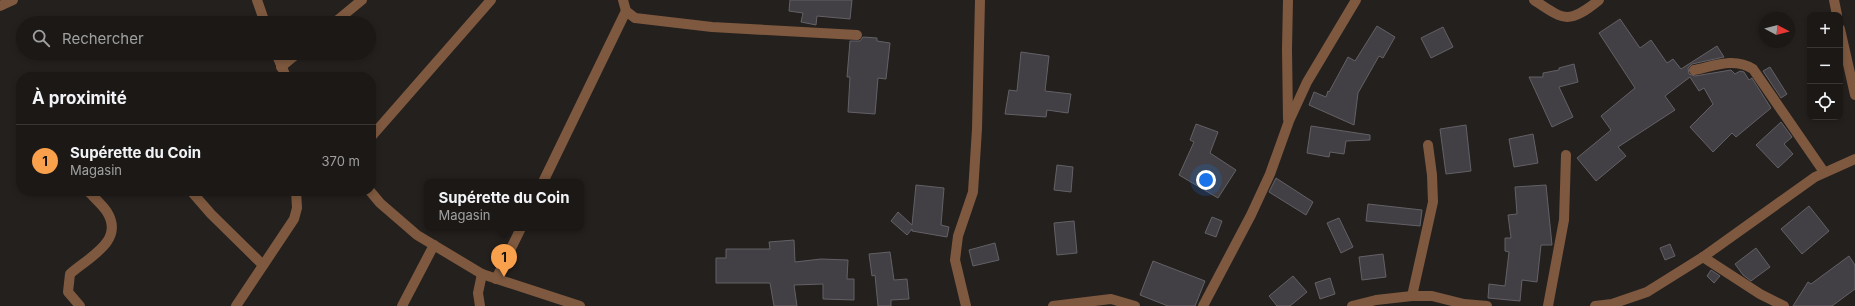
<!DOCTYPE html>
<html lang="fr">
<meta charset="utf-8">
<style>
:root{--surface:#1b1816;--page:#24211f;--text:#f1f3f6;--muted:#a0a0a1;--line:#393735;--accent:#f9a04d}
body{margin:0;font-family:Inter,sans-serif;background:var(--page);color:var(--text)}
.controls{position:absolute;right:12px;top:12px;display:grid;overflow:hidden;border-radius:8px;box-shadow:0 2px 6px #0003}
.controls button{width:36px;height:36px;display:grid;place-items:center;padding:0;border:0;border-bottom:1px solid var(--line);background:var(--surface);color:var(--text);font:20px sans-serif}
.compass{position:absolute;left:1759px;top:12px;width:36px;height:36px;border-radius:50%;background:var(--surface);box-shadow:0 2px 6px #0003;rotate:97deg}
.you{position:absolute;left:1206px;top:180px;width:14px;height:14px;margin:-10px;border:3px solid #fff;border-radius:50%;background:#1a73e8;box-shadow:0 0 0 6px #1a73e833}
.badge{display:grid;place-items:center;width:26px;height:26px;border-radius:50%;background:var(--accent);color:#111;font-size:13px;font-weight:700}
.pin{position:absolute;translate:-50% -33px;filter:drop-shadow(0 1px 2px #0008)}
.pin::after{content:'';position:absolute;top:21px;width:14px;height:12px;background:inherit;clip-path:polygon(0 0,100% 0,50% 100%)}
.popup{position:absolute;left:424px;top:179px;width:160px;height:52px;box-sizing:border-box;display:grid;place-content:center;border-radius:8px;background:var(--surface);filter:drop-shadow(0 1px 3px #0005);font-size:13px;white-space:nowrap;color:var(--muted)}
.popup b{font-size:15px;color:var(--text)}
.popup::after{content:'';position:absolute;left:50%;top:100%;margin-left:-8px;border:8px solid transparent;border-top-color:var(--surface)}
.list{margin:0;padding:0;list-style:none}
h2{display:flex;justify-content:space-between;align-items:center;height:52px;margin:0;padding:0 16px;font-size:17px}
h2 small{font-size:13px;font-weight:400;color:var(--muted)}
.list li{display:grid;grid-template-columns:26px 1fr auto;gap:12px;align-items:center;box-sizing:border-box;height:72px;padding:0 16px;border-top:1px solid var(--line)}
.list b{display:block;font-size:15px;white-space:nowrap}
.list p{margin:0;font-size:13px;white-space:nowrap;color:var(--muted)}
.list em{font-size:13px;font-style:normal;color:var(--muted)}
.icon{flex:none;width:22px;height:22px;fill:none;stroke:currentColor;stroke-width:2;stroke-linecap:round;stroke-linejoin:round}
.map{position:relative;flex:none;width:1855px;height:306px;overflow:hidden}
.search{position:absolute;background:var(--surface);box-shadow:0 2px 6px #0003;left:16px;top:16px;width:360px;height:44px;display:flex;align-items:center;gap:10px;box-sizing:border-box;padding:0 14px;border-radius:22px;color:var(--muted);font-size:15px}
.panel{position:absolute;background:var(--surface);box-shadow:0 2px 6px #0003;left:16px;top:72px;width:360px;height:124px;border-radius:16px}
.map>svg:first-child{display:block}
.building{fill:#424044;stroke:#636166}
.lines{fill:none;stroke-linecap:round;stroke-linejoin:round}
.minor{stroke:#7e593f;stroke-width:10}
</style>
<div class="map">
<svg width="1855" height="306" viewBox="0 0 1855 306">
<rect width="100%" height="100%" fill="#24201e"/>
<g class="building">
<path d="M790 0H852L850 19 817 16 816 25 801 22 803 13 789 11Z"/>
<path d="M1620 19 1640 48 1651 40 1667 63 1673 59 1681 69 1717 46 1724 57 1692 64 1688 68 1689 74 1695 76 1731 70 1735 74 1740 71 1744 72 1749 80 1752 78 1771 108 1736 137 1732 133 1713 152 1690 127 1713 104 1704 88 1699 91 1690 77 1665 96 1675 110 1618 147 1626 156 1596 181 1577 158 1611 130 1601 116 1635 88 1599 33Z"/>
<path d="M1377 26 1395 37 1383 58 1379 56 1358 93 1354 125 1309 105 1314 92 1326 97 1328 91 1329 92 1348 57 1355 61Z"/>
<path d="M1443 27 1453 47 1431 58 1421 38Z"/>
<path d="M863 37 877 38V41L890 43 886 79 878 78 875 114 848 112 850 77H847L850 41H860Z"/>
<path d="M1021 52 1049 56 1045 91 1071 94 1068 113 1047 110 1046 117 1005 114 1009 90 1017 91Z"/>
<path d="M1574 64 1578 82 1559 87 1573 117 1552 127 1529 77H1543V73L1559 70V68Z"/>
<path d="M1770 67 1787 94 1781 98 1763 71Z"/>
<path d="M1781 122 1792 137 1784 144 1793 154 1778 168 1756 145Z"/>
<path d="M1196 124 1218 132 1210 153 1236 170 1218 198 1179 175 1194 142 1190 140Z"/>
<path d="M1466 125 1471 171 1446 174 1440 129Z"/>
<path d="M1311 126 1370 135V140L1346 141 1344 154 1330 152 1329 157 1307 153Z"/>
<path d="M1533 134 1538 163 1514 167 1509 139Z"/>
<path d="M1057 165 1073 167 1071 192 1054 190Z"/>
<path d="M1276 178 1313 202 1306 215 1269 192Z"/>
<path d="M916 185 944 188 941 225 949 227 947 237 912 231V229L907 235 891 221 898 212 912 225Z"/>
<path d="M1546 185 1552 245H1541L1537 282 1522 280 1520 301 1488 298 1489 284 1505 286 1509 252 1505 251V238H1511L1508 215 1517 214 1515 187Z"/>
<path d="M1368 204 1422 210 1420 226 1366 221Z"/>
<path d="M1809 206 1829 231 1802 254 1781 229Z"/>
<path d="M1212 217 1222 221 1216 237 1205 233Z"/>
<path d="M1339 218 1353 247 1341 253 1327 223Z"/>
<path d="M1074 221 1077 253 1057 255 1054 223Z"/>
<path d="M794 240 795 262 821 259 848 260 847 279H854V300L823 299V284L794 285 797 306H774L770 283H716V258H726V249H770L769 242Z"/>
<path d="M995 243 999 260 973 266 969 250Z"/>
<path d="M1670 244 1675 256 1665 260 1660 248Z"/>
<path d="M1756 248 1770 267 1751 281 1743 275 1735 264Z"/>
<path d="M890 252 894 280 907 279 909 299 891 300V306H878L875 275 872 276 869 254Z"/>
<path d="M1383 254 1386 277 1362 280 1359 257Z"/>
<path d="M1849 256 1855 265V289L1832 306H1793L1808 282 1811 284Z"/>
<path d="M1153 261 1205 281 1195 306H1168L1140 295Z"/>
<path d="M1711 270 1720 276 1714 283 1707 276Z"/>
<path d="M1293 276 1307 292 1290 306H1277L1269 296Z"/>
<path d="M1330 278 1335 294 1320 299 1315 283Z"/>
</g>
<g class="lines">
<g class="minor">
<path d="M257 0 265 23"/>
<path d="M623 0 626 11 635 18 712 27 857 35"/>
<path d="M1288 0 1287 49 1288 119"/>
<path d="M1534 0C1564 20 1568 25 1599 0"/>
<path d="M1834 0 1837 15"/>
<path d="M0 6 13 0"/>
<path d="M334 23 362 0"/>
<path d="M1840 29 1855 95"/>
<path d="M276 53 286 77"/>
<path d="M281 67 298 53"/>
<path d="M1694 70C1714 66 1734 57 1753 69L1824 172"/>
<path d="M371 137 491 0"/>
<path d="M543 182 626 11"/>
<path d="M191 191 211 214 263 265"/>
<path d="M370 191 380 203 417 235 482 274 580 306"/>
<path d="M1703 257 1760 294 1784 306"/>
<path d="M496 279 521 228"/>
<path d="M1412 296 1433 202 1432 175 1428 145"/>
<path d="M80 306 68 292 70 274C89 257 125 241 107 212 102 204 94 198 88 191"/>
<path d="M236 306 294 219 297 208 296 191"/>
<path d="M402 306 434 245"/>
<path d="M480 306 478 293 482 274"/>
<path d="M966 306 955 260 958 236 973 192 977 129 980 0"/>
<path d="M1053 306 1111 299 1135 306"/>
<path d="M1203 306 1251 215 1270 174 1289 121 1307 82 1356 0"/>
<path d="M1352 306 1376 300 1412 296H1432L1464 304 1487 306"/>
<path d="M1548 306 1564 220 1566 155"/>
<path d="M1595 306 1612 304 1647 292 1703 257 1815 177 1855 159"/>
</g>
</g>
</svg>
<div class="controls">
<button>+</button>
<button>−</button>
<button><svg class="icon" aria-label="locate" viewBox="0 0 24 24"><circle cx="12" cy="12" r="6"/><path d="M12 2v4M12 18v4M2 12h4M18 12h4"/></svg></button>
</div>
<svg class="compass" viewBox="-18 -18 36 36"><path d="M0-13l5 13h-10z" fill="#e53935"/><path d="M0 13l5-13h-10z" fill="#a0a0a1"/></svg>
<div class="you"></div>
<div class="pin badge" style="left:504px;top:277px">1</div>
<div class="popup"><b>Supérette du Coin</b>Magasin</div>
<div class="search"><svg class="icon" aria-label="search" viewBox="0 0 24 24"><circle cx="10" cy="10" r="6"/><path d="M15 15l6 6"/></svg>Rechercher</div>
<section class="panel">
<h2>À proximité<small></small></h2>
<ul class="list">
<li><span class="badge">1</span><div><b>Supérette du Coin</b><p>Magasin</p></div><em>370 m</em></li>
</ul>
</section>
</div>
